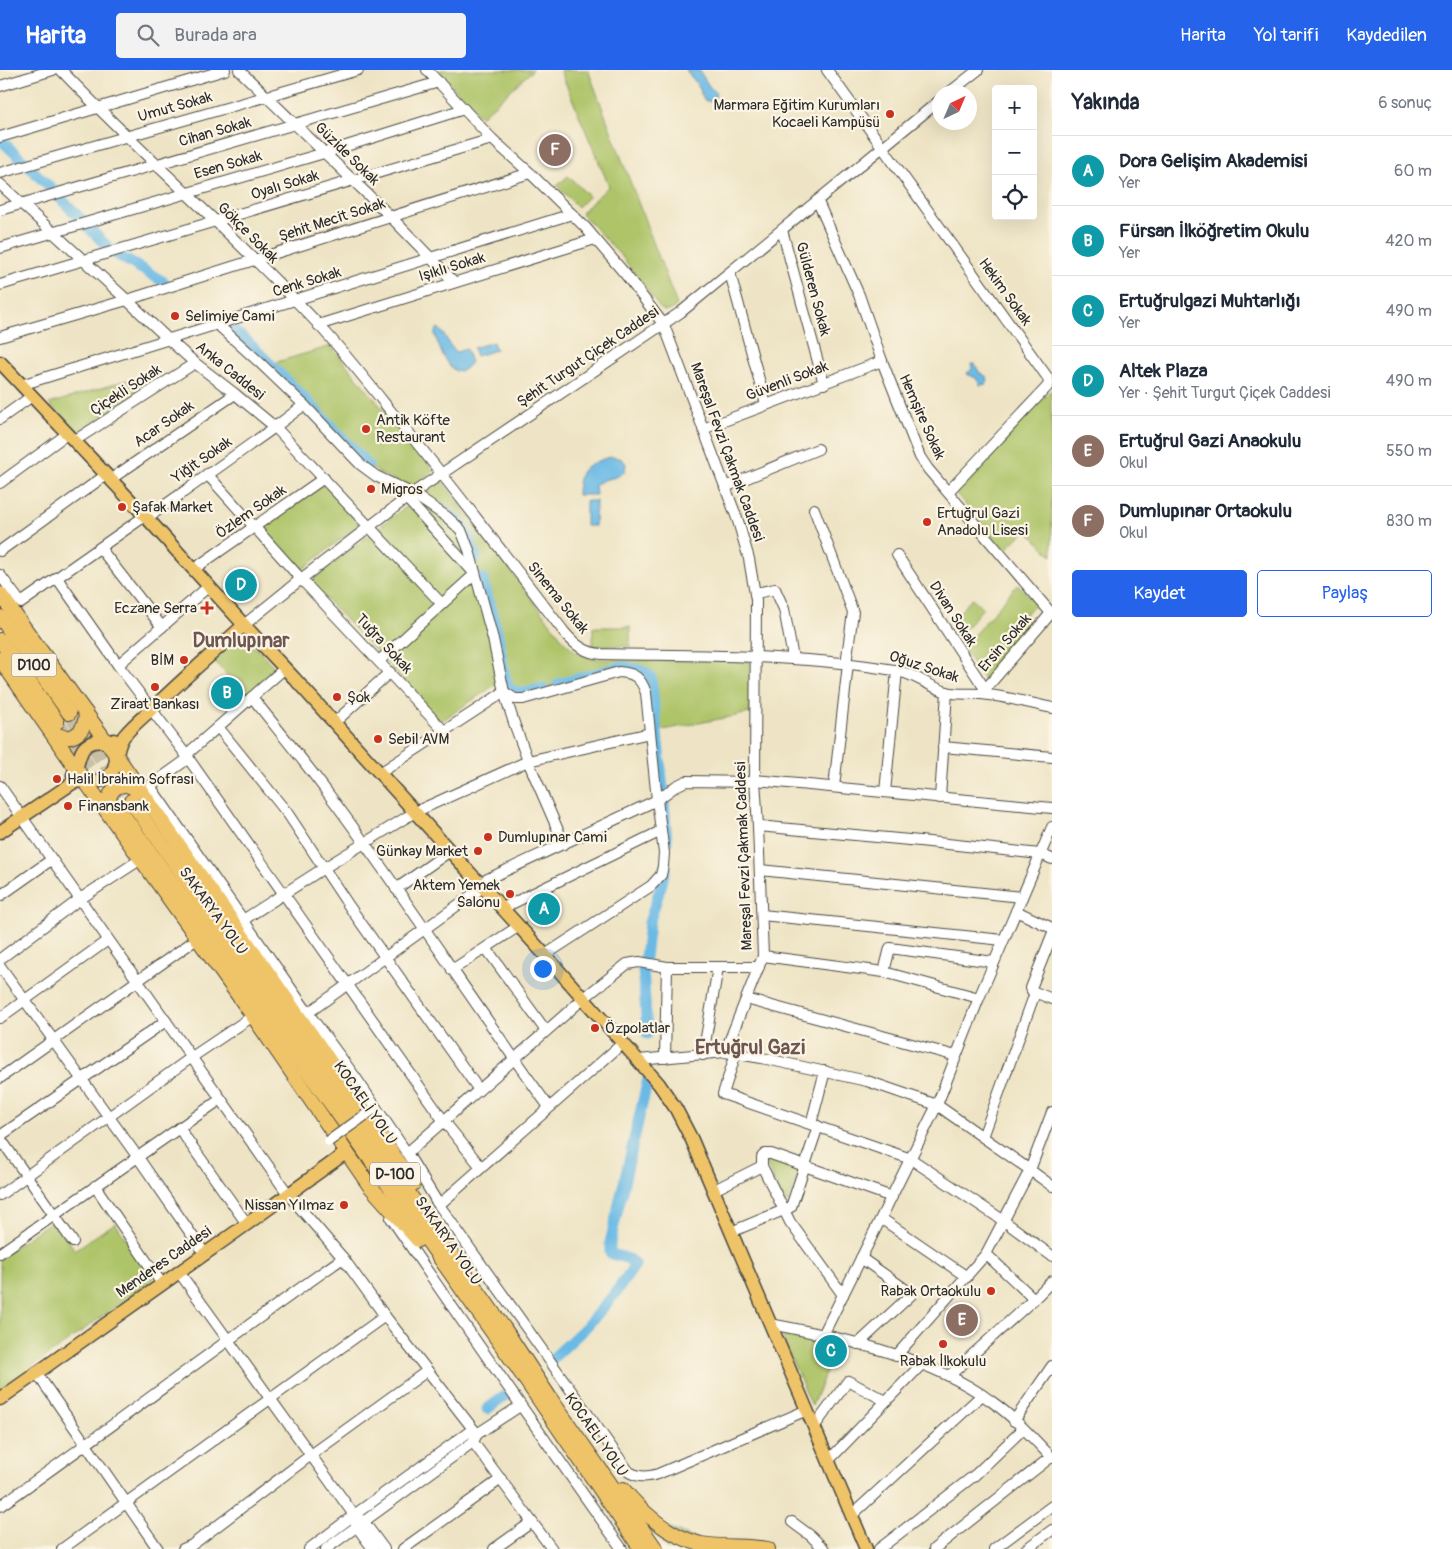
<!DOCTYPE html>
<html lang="tr">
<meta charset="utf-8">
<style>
:root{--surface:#fff;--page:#f2f2f3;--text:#1f2937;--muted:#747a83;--line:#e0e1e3;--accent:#2563eb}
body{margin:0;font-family:Pangolin,sans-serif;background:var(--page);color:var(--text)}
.controls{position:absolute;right:15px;top:15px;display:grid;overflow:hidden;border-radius:5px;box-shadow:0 5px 20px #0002}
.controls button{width:45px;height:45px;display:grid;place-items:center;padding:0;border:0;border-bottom:1px solid var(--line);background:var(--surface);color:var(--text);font:25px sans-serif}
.compass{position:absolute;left:932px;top:15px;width:45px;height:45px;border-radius:50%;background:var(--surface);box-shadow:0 5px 20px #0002;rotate:44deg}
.you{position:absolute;left:542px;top:898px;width:18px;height:18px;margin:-12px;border:4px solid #fff;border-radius:50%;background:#1a73e8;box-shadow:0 0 0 8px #1a73e833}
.badge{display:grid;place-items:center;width:32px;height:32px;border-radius:50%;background:var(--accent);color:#fff;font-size:16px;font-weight:700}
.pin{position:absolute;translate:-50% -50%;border:2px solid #fff;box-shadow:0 1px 5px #0006}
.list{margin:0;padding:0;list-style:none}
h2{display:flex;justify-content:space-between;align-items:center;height:65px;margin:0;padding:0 20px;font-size:21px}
h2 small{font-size:16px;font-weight:400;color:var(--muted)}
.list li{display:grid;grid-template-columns:32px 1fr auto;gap:15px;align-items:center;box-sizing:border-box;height:70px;padding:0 20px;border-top:1px solid var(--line)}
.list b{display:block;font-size:19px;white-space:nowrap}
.list p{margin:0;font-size:16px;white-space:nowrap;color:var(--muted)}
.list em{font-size:16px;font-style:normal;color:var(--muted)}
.actions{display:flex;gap:10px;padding:15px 20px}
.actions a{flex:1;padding:11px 0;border:1px solid var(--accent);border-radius:5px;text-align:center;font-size:18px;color:var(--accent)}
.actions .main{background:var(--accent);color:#fff}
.icon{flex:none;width:28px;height:28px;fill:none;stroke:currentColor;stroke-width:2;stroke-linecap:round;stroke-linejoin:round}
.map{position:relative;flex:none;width:1052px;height:1479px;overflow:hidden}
header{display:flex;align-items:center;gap:30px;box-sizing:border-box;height:70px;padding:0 25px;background:var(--accent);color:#fff}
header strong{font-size:24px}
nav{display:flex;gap:28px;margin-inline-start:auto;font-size:18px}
.search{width:350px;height:45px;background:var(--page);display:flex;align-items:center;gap:12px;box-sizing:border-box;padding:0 18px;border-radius:5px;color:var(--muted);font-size:19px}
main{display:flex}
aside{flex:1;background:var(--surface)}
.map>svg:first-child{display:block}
.green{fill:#aec469;stroke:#6c784a}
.forest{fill:#8aaa5d;stroke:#5a6a44}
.water{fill:#6abae5;stroke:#4a7288}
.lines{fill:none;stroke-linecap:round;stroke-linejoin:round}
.river{stroke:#6abae5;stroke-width:11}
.highway-tunnel{stroke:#c7bfa6;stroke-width:14;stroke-dasharray:14 7;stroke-linecap:butt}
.minor-casing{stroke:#484742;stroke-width:12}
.major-casing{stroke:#484742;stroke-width:15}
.highway-casing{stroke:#484742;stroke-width:16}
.minor{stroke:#fff;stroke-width:10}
.major{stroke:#efc469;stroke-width:12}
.highway{stroke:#efc469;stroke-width:14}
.minor-bridge-casing{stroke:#484742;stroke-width:12;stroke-linecap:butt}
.minor-bridge{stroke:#fff;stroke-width:10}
.poi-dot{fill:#c8321e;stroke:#fcf5e5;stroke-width:2}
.labels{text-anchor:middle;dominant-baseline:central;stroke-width:4.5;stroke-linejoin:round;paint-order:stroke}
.shield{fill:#fcf5e5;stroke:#6a6863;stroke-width:1}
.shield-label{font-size:14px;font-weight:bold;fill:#2b2b2b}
.poi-label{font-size:15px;fill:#2b2b2b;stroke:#fcf5e5;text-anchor:start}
.street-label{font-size:15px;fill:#2b2b2b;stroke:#fcf5e5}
.district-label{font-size:20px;font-weight:bold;fill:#6d5652;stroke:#fcf5e5}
</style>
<header>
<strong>Harita</strong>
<div class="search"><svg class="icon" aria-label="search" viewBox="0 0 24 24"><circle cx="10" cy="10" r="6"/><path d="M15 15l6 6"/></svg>Burada ara</div>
<nav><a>Harita</a><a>Yol tarifi</a><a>Kaydedilen</a></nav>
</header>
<main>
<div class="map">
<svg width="1052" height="1479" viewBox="0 0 1052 1479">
<rect width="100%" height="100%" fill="#fcf5e5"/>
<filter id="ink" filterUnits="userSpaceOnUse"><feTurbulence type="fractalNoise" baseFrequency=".02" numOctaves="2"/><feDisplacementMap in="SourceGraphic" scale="10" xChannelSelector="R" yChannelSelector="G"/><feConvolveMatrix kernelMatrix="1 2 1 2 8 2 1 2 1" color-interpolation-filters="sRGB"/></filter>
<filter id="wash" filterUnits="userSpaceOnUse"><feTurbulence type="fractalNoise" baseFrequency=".0096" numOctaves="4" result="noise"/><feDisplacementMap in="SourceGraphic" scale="20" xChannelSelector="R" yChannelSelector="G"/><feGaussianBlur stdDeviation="1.12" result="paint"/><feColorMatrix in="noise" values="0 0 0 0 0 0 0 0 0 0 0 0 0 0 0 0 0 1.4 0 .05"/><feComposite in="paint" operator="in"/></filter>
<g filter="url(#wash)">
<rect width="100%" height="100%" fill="#eee4c5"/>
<g class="green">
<path d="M441 0H533L481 47 439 2Z"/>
<path d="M560 0H588L677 235C671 240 666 244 660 238L623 188 581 143 609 116Z"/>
<path d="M568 106 589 126 578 137 557 116Z"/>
<path d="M331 276 434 401 409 417 379 403 367 394 348 373 270 294Z"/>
<path d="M127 310 138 324 76 363 49 334Z"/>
<path d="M1051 320 1052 486 1026 460 1004 481 954 421Z"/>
<path d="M442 411 564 571C574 581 582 587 595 589L750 591V643L658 661 651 607C643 597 624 597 612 598L533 621C516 624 512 624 505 608L440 652 391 597 310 512 392 447Z"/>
<path d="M325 413 360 454 302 500H300L263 460V458Z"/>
<path d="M1018 514 1036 533 1025 545 1036 555 986 613 959 572 967 573Z"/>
<path d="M972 528 983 538 965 559 954 549Z"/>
<rect x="593" y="557" width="37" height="19"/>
<path d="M235 571C257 574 262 584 276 599L246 626 214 591Z"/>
<path d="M767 1087 801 1098 788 1132 785 1133 783 1132 765 1090Z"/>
<path d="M53 1150 75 1180 115 1153 154 1209 0 1320V1187Z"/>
<path d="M792 1262 837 1274 812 1336 783 1270 785 1264Z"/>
</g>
<path class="forest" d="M645 1449 722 1479H666Z"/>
<g class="water">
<path d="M686 0H699L709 16 716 23 714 30 711 32 704 30 701 24 700 18Z"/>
<path d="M438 258C447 264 447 276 457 282L466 279 471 292C453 319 440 280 435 265V262Z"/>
<path d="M493 272 496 280 476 286 473 278Z"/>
<path d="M971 294H975L979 302 987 307 988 311 986 314 980 315 976 308 967 304 968 302 972 300Z"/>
<path d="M609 387C617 387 622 387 626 394L625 401C615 412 605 405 595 416L596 425H577C578 397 584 396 609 387Z"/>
<path d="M586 431H596L595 456H586Z"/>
</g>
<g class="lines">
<g class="river">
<path d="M2 71 24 92"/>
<path d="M30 98 53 120"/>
<path d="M60 128 82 150"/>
<path d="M87 156 110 179"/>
<path d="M116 184 164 212"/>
<path d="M227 256 246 270 313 337 368 395"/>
<path d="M441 438C466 455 468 460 476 488"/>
<path d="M482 508 498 565 505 607 509 618 517 623H521L543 618"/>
<path d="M558 614 619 597C629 597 645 599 651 607L663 719 667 772"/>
<path d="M645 888 649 853 662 813 666 796"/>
<path d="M643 898 647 964"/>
<path d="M551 1290 585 1258 614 1225 635 1195C628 1185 619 1188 610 1183V1173L648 1009"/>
<path d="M487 1339 505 1326"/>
</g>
</g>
</g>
<g filter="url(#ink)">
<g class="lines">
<g class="highway-tunnel">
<path d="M69 643 131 731"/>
<path d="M57 652 116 735"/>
</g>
<defs>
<g id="minor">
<path d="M61 0C144 87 236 166 318 254 343 281 366 310 389 339 450 412 507 488 565 563 576 576 586 583 602 584 700 586 798 584 894 600 914 603 929 617 947 622 958 625 970 623 981 624 1004 626 1029 633 1052 638"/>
<path d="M239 0 391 147 454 212"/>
<path d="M427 0 492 69 530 103 585 157 626 205 664 255 738 451 749 489 756 530 755 710 758 756 763 886 725 982"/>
<path d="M827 0 1048 308 1049 313 1047 317 948 422"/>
<path d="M0 16 53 0"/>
<path d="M950 22 978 0"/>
<path d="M0 67 225 0"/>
<path d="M0 103 358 0"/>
<path d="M0 114 127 230 168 269 195 293 235 324 275 357 442 534"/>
<path d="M818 132 859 225 882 291 920 387 928 399 1051 543"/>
<path d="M0 140 439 12"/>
<path d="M782 160 824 314"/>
<path d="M0 178 324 83 464 39"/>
<path d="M730 203 766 335"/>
<path d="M0 215 492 69"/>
<path d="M217 254 258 291 304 335 361 395 376 406 413 424 447 447 461 460 469 480 493 569 504 622 514 653 528 691 564 774"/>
<path d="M318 255 595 169"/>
<path d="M0 267 127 230 530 103"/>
<path d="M21 315 572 144"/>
<path d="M0 349 32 326"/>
<path d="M703 359 882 291"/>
<path d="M74 371 195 293"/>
<path d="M207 404 301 509 444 661"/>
<path d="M111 409 235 324"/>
<path d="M0 413 67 364"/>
<path d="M725 417 818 379"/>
<path d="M814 439 853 542 846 594"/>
<path d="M147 448 275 357 304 335"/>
<path d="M100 478 162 557"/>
<path d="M0 481 106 405"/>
<path d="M897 485 985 619"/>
<path d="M194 499 324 408"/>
<path d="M0 505 21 533 145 446"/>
<path d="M57 508 118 595 186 685 443 1050 481 1097"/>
<path d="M756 523 775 519 784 539 793 588"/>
<path d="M244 555 301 509 416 421 681 242 939 31"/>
<path d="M379 591 475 504 407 429"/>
<path d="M118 595 209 516"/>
<path d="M504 622 515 629H523L619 602C635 603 641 608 646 623L657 730 664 783 663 796 661 805 651 816 545 885"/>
<path d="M982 623 1052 542"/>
<path d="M252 627C278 660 305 692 330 726 406 827 474 935 549 1037"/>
<path d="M335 652 390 602"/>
<path d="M218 657 288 744 349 836 479 1020"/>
<path d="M943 677 1052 687"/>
<path d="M186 685 285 598"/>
<path d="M189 688 150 716 308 943 356 1008 407 1083 439 1135 629 1402C639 1408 647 1407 658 1404L807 1340"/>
<path d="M380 703 504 622"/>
<path d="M755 710 1052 738"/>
<path d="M0 716 288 1124 343 1188 385 1246 477 1364 520 1336"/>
<path d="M834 717 848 594"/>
<path d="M885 722 897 601"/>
<path d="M940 728 947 622"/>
<path d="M758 756 920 771 1040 784 1052 789"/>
<path d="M760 800 1022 827"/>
<path d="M479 813 657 730 676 716 686 711 755 712"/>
<path d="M396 819 450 781"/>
<path d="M0 826 51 790"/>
<path d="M503 838 661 761"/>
<path d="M1016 841 1052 858"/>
<path d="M762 845 1003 870"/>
<path d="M243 850 324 798 415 742 528 691 650 663"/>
<path d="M1052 865 1031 918 1032 921 1052 929"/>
<path d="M486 878 546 961"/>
<path d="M763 886 884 902 979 928"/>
<path d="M0 889 80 829 141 789"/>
<path d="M0 896 137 1086 205 1184"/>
<path d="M452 900 519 856"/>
<path d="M884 902 890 878 994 892"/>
<path d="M746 929 956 986"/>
<path d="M308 943 483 817"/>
<path d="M0 948 108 870"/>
<path d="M736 983 723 1024 911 1089 1004 1151 1052 1186"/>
<path d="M703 985 718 897"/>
<path d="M665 988 667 897"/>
<path d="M639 990 725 982 762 988 867 1011 937 1035 1030 1100 1052 1116"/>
<path d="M0 1008 198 868"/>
<path d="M811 1054 825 1001"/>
<path d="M179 1058 247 1154"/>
<path d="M0 1066 166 951"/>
<path d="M983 1067 1035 923"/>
<path d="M0 1068 73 1172"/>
<path d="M407 1083 584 928 627 894 639 892 667 897H759"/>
<path d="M95 1116 162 1214"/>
<path d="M714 1120 762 1096"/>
<path d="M0 1125 192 987 253 946"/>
<path d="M435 1130 439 1135 623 973"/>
<path d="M391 1148C467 1259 544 1369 622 1479"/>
<path d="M882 1149 967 1207"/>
<path d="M731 1162 791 1137 818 1056"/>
<path d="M0 1183 221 1029"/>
<path d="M986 1184 1034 1229"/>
<path d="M179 1202 354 1445 364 1452 384 1479"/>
<path d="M843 1225 790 1152 762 1096V1087L765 1084H771L892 1127"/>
<path d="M770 1254C840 1267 933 1288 991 1331 1014 1347 1033 1368 1052 1388"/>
<path d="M823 1265 937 1035 979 928 1052 757"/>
<path d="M858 1274 912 1224 861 1188"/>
<path d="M896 1286 986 1184 1030 1100 1052 1042"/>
<path d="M36 1302 158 1479"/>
<path d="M949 1306 1034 1229 1052 1211"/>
<path d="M1014 1351 1052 1296"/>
<path d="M814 1357 848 1311 886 1331"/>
<path d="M473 1372 552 1479"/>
<path d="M828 1391 921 1295"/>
<path d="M0 1436C115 1355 227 1269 343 1188"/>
<path d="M852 1445 982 1325"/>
<path d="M355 1451 357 1457 373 1479"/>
<path d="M792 1452 811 1466 824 1479"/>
<path d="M62 1479 385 1246"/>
<path d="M183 1479 192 1475 311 1385 427 1301"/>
<path d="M309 1479 354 1445 473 1359"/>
<path d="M326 1479 473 1372 477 1364"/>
<path d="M403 1479 501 1409"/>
<path d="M494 1479 532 1452"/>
<path d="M879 1479 975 1405 1023 1359"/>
<path d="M934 1479 1051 1387"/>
<path d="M994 1479 1052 1436"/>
<path d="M1026 1479 1052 1460"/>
</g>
<g id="major">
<path d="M0 292 147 448 244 555 294 608 450 781 545 885 659 1014 676 1039 692 1070 866 1479"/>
<path d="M73 705C81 693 77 676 94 672 102 670 106 674 114 670"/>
<path d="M0 762 74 712C85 710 99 714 107 708 119 699 114 679 124 666 132 656 144 646 154 637 183 609 214 582 244 555"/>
<path d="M0 1329 247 1154 347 1082"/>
</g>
<g id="highway">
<path d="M0 524 116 685 324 983 413 1114"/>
<path d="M0 547 69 643"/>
<path d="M0 570 57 652"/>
<path d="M0 589 80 704 253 946 369 1115 418 1170"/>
<path d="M50 660C69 675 85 665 86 643"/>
<path d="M131 731 504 1258 550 1328 656 1479"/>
<path d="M119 739 334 1038 514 1293 641 1479"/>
<path d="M111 746C105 735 109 714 126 715 131 716 136 719 141 722"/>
<path d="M623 1419C643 1443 670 1467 701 1474 723 1478 746 1475 768 1479"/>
</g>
</defs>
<use href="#minor" class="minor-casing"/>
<use href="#major" class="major-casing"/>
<use href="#highway" class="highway-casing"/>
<use href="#minor" class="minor"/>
<use href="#major" class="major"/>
<use href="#highway" class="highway"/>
<defs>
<path id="minor-bridge" d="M329 1071 371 1041"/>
</defs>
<use href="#minor-bridge" class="minor-bridge-casing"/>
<use href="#minor-bridge" class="minor-bridge"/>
</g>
</g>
<g class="poi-dot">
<circle cx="890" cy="44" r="5"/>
<circle cx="175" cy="246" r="5"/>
<circle cx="366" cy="359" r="5"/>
<circle cx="371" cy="419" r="5"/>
<circle cx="122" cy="437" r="5"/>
<circle cx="927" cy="452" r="5"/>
<path d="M204.5 530.5h5v5h5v5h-5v5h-5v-5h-5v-5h5z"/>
<circle cx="184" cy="590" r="5"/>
<circle cx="155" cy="617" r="5"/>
<circle cx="337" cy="627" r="5"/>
<circle cx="378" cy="669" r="5"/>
<circle cx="57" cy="709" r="5"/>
<circle cx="68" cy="736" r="5"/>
<circle cx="488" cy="767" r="5"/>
<circle cx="478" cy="781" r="5"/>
<circle cx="510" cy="824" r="5"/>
<circle cx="595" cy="958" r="5"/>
<circle cx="344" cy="1135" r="5"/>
<circle cx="991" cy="1221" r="5"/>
<circle cx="943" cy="1274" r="5"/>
</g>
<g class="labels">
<g class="shield">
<rect x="11.5" y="583.5" width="45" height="23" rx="4"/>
<rect x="370" y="1092.5" width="50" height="23" rx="4"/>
</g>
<g class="shield-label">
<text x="34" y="595">D100</text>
<text x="395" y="1104">D-100</text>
</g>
<g class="poi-label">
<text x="880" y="35" text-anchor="end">Marmara Eğitim Kurumları<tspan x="880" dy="17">Kocaeli Kampüsü</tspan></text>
<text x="185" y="246">Selimiye Cami</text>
<text x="376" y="350">Antik Köfte<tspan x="376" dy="17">Restaurant</tspan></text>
<text x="381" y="419">Migros</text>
<text x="132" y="437">Şafak Market</text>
<text x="937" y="443">Ertuğrul Gazi<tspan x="937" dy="17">Anadolu Lisesi</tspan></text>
<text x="197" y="538" text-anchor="end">Eczane Serra</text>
<text x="174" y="590" text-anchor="end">BİM</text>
<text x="347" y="627">Şok</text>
<text x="155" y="634" text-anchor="middle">Ziraat Bankası</text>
<text x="388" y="669">Sebil AVM</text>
<text x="67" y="709">Halil İbrahim Sofrası</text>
<text x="78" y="736">Finansbank</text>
<text x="498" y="767">Dumlupınar Cami</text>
<text x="468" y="781" text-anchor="end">Günkay Market</text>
<text x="500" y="815" text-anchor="end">Aktem Yemek<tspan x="500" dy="17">Salonu</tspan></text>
<text x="605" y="958">Özpolatlar</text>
<text x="334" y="1135" text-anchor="end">Nissan Yılmaz</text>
<text x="981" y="1221" text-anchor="end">Rabak Ortaokulu</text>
<text x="943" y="1291" text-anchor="middle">Rabak İlkokulu</text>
</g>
<g class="street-label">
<text transform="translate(175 37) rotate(-16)">Umut Sokak</text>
<text transform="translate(215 62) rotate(-16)">Cihan Sokak</text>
<text transform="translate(347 84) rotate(44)">Güzide Sokak</text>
<text transform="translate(228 95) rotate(-16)">Esen Sokak</text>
<text transform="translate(285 115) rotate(-17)">Oyalı Sokak</text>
<text transform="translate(332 150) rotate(-18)">Şehit Mecit Sokak</text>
<text transform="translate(248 163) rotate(45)">Gökçe Sokak</text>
<text transform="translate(452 197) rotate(-17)">Işıklı Sokak</text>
<text transform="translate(307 212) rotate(-17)">Cenk Sokak</text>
<text transform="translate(813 219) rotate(75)">Gülderen Sokak</text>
<text transform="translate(1005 222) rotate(54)">Hekim Sokak</text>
<text transform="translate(588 287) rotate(-34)">Şehit Turgut Çiçek Caddesi</text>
<text transform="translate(230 301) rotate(39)">Anka Caddesi</text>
<text transform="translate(787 311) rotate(-21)">Güvenli Sokak</text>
<text transform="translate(126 320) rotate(-33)">Çiçekli Sokak</text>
<text transform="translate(922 347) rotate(66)">Hemşire Sokak</text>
<text transform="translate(164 354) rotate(-35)">Acar Sokak</text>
<text transform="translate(727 382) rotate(70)">Mareşal Fevzi Çakmak Caddesi</text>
<text transform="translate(202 390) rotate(-35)">Yiğit Sokak</text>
<text transform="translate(251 442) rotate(-35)">Özlem Sokak</text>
<text transform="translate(558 528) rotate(51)">Sinema Sokak</text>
<text transform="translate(953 544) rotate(57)">Divan Sokak</text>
<text transform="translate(1005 573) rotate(-49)">Ersin Sokak</text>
<text transform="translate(384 574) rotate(47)">Tuğra Sokak</text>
<text transform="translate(924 597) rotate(18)">Oğuz Sokak</text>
<text transform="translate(744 786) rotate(-92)">Mareşal Fevzi Çakmak Caddesi</text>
<text transform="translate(213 841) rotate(54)">SAKARYA YOLU</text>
<text transform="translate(365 1033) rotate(55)">KOCAELİ YOLU</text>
<text transform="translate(448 1171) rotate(55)">SAKARYA YOLU</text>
<text transform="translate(164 1192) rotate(-35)">Menderes Caddesi</text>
<text transform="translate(596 1365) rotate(55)">KOCAELİ YOLU</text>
</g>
<g class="district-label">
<text x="241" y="570">Dumlupınar</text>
<text x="750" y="977">Ertuğrul Gazi</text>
</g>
</g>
</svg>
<div class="controls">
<button>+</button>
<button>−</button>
<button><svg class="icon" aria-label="locate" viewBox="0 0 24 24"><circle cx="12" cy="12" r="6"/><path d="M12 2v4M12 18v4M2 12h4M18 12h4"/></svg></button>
</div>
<svg class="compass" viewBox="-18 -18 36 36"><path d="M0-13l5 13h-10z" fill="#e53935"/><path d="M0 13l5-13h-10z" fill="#747a83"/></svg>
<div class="you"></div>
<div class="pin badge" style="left:544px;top:839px;background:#0f9aa8">A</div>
<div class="pin badge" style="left:227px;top:623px;background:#0f9aa8">B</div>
<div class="pin badge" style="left:831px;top:1281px;background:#0f9aa8">C</div>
<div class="pin badge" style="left:241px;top:515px;background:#0f9aa8">D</div>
<div class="pin badge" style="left:962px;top:1250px;background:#8d6e63">E</div>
<div class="pin badge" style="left:555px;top:80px;background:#8d6e63">F</div>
</div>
<aside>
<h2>Yakında<small>6 sonuç</small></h2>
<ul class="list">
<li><span class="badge" style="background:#0f9aa8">A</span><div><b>Dora Gelişim Akademisi</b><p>Yer</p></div><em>60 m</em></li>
<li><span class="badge" style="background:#0f9aa8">B</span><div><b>Fürsan İlköğretim Okulu</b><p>Yer</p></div><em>420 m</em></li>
<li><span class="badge" style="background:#0f9aa8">C</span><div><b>Ertuğrulgazi Muhtarlığı</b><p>Yer</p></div><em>490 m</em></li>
<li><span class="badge" style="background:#0f9aa8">D</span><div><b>Altek Plaza</b><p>Yer · Şehit Turgut Çiçek Caddesi</p></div><em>490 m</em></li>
<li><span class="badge" style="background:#8d6e63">E</span><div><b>Ertuğrul Gazi Anaokulu</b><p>Okul</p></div><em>550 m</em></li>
<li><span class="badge" style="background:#8d6e63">F</span><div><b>Dumlupınar Ortaokulu</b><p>Okul</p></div><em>830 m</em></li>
</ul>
<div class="actions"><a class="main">Kaydet</a><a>Paylaş</a></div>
</aside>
</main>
